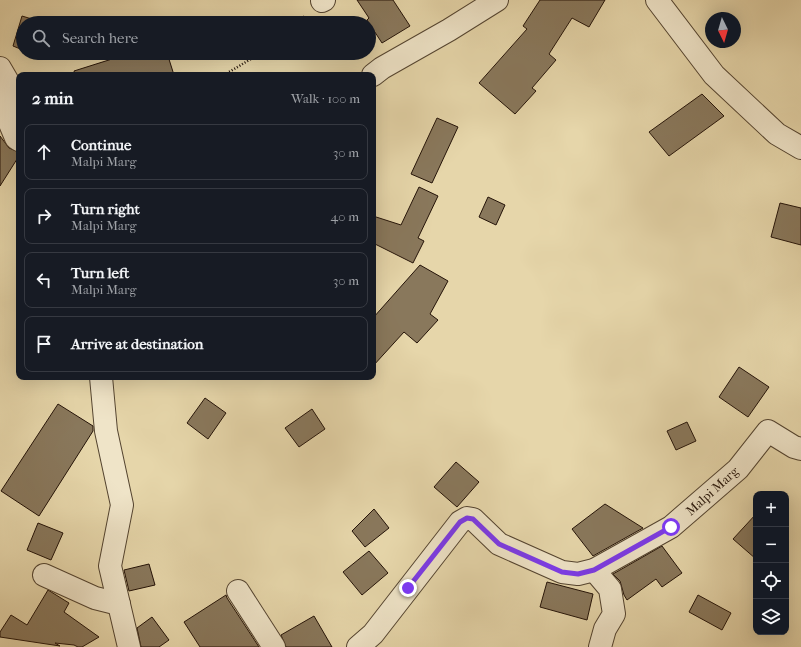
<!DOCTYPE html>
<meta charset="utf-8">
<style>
:root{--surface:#171b24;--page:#242831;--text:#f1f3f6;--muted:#9ea1a6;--line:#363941}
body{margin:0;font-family:"IM FELL French Canon",serif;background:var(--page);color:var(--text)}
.controls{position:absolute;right:12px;bottom:12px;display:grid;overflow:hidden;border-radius:8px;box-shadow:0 4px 16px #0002}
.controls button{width:36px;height:36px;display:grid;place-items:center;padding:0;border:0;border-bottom:1px solid var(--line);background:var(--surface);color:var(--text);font:20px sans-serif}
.compass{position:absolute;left:705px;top:12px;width:36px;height:36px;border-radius:50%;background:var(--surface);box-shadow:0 4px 16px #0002;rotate:175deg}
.stop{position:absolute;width:12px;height:12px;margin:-9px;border:3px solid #7c3aed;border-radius:50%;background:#fff}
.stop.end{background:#7c3aed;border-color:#fff;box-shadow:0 1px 4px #0008}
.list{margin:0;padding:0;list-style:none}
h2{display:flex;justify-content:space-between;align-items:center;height:52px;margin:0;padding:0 16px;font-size:17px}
h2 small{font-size:13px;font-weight:400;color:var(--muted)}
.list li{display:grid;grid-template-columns:26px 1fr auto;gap:12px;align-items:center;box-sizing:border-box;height:56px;margin:0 8px 8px;padding:0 8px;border:1px solid var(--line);border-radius:8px}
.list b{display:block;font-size:15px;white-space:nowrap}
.list p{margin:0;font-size:13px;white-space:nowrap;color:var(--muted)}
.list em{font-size:13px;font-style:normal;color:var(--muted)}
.icon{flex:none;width:22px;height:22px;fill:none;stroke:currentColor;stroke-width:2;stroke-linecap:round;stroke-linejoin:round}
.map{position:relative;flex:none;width:801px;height:647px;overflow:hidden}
.search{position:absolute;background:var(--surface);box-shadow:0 4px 16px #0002;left:16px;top:16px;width:360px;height:44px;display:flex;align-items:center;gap:10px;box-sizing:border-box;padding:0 14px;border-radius:22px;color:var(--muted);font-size:15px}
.panel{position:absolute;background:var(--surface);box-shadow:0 4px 16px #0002;left:16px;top:72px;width:360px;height:308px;border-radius:8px}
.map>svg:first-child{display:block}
.building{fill:#89785c;stroke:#241308}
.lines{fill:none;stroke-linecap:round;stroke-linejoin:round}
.minor-casing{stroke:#544430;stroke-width:24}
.path{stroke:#241308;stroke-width:2.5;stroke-dasharray:1 2;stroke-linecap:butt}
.minor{stroke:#efe4c8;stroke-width:22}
.route{stroke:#7c3aed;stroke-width:5}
.labels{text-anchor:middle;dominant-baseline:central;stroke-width:3.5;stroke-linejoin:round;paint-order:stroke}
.street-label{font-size:13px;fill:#241308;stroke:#efe4c8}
</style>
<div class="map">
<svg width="801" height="647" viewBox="0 0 801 647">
<rect width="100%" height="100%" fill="#e6d6aa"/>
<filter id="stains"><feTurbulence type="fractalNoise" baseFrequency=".005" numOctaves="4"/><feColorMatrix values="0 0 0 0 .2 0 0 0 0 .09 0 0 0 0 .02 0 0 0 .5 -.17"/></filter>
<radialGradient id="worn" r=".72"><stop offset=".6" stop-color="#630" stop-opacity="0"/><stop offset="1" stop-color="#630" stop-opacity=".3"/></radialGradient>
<g class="building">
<path d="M357 0H393L410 26 382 43 367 20 369 18Z"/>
<path d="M540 0H605L589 27 572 18 549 54 556 60 532 88 536 91 515 114 479 83 527 29 523 26Z"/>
<path d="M22 16 45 23H23V50L13 46Z"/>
<path d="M131 53H167L174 75H75L74 71Z"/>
<path d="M702 94 724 116 669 156 649 132Z"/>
<path d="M437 118 458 127 432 183 411 174Z"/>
<path d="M0 136 9 148 19 152V156L0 186Z"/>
<path d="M419 187 438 196 418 238 424 241 413 263 373 243V216L401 225Z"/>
<path d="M488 197 505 205 496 225 479 217Z"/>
<path d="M780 203 801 208V245L771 237Z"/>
<path d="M420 265 448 281 430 314 438 320 417 343 404 332 373 366V318Z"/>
<path d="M739 367 769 387 748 417 719 397Z"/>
<path d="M205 398 226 413 208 439 187 423Z"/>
<path d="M58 404 93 426V431L39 516 1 491Z"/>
<path d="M312 409 325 429 299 447 285 428Z"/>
<path d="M687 422 696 441 676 450 667 431Z"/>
<path d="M456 462 479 482 457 507 434 487Z"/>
<path d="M605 504 643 528 593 556 572 529Z"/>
<path d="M374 509 389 528 365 547 352 531Z"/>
<path d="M756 514V559L733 539Z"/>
<path d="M38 523 63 533 51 560 27 550Z"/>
<path d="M662 546 682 573 662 587 656 579 627 600 624 595 620 581 613 574Z"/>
<path d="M369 551 388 573 362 595 343 572Z"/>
<path d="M149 564 155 585 129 591 124 570Z"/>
<path d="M547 582 593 594 587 620 540 607Z"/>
<path d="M48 590 69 603 64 612 99 637 82 647H78L74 645 55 643 60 646 0 637V632L11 615 27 625Z"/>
<path d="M226 595 227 598 259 647H200L184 622Z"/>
<path d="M698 595 731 613 722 630 689 612Z"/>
<path d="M314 616 332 647H286L281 635Z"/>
<path d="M152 617 169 640 159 647H141L137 628Z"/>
</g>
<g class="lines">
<defs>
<g id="minor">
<path d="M657 0 714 75 777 134 801 148"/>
<path d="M322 1 324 0"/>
<path d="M0 68 7 80 8 119 16 138 19 140"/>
<path d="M373 75 382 68 449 30 497 0"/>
<path d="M101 377 106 431 122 505 110 566 129 647"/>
<path d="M594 570 610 589 614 614 605 629 600 647"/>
<path d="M44 575 95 598 119 604"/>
<path d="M238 591 274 647"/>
<path d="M358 647 373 634 460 522 467 518 473 519 499 544 562 572 578 574 594 570 671 527 738 469 768 431 794 447 801 449"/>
</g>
</defs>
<use href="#minor" class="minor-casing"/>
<g class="path">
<path d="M297 23 305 16"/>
<path d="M224 75 261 53"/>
</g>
<use href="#minor" class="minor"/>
</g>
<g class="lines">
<path class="route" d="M408 588 460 522 467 518 473 519 499 544 562 572 578 574 594 570 671 527"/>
</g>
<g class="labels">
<g class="street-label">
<text transform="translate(712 491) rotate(-42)">Malpi Marg</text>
</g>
</g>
<rect width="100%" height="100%" filter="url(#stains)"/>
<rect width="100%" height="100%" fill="url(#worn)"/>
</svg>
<div class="controls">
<button>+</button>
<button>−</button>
<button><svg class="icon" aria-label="locate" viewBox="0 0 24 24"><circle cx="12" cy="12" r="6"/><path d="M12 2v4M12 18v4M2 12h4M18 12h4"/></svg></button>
<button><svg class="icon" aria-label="layers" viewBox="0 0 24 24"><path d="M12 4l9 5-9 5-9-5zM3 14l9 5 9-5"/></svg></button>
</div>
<svg class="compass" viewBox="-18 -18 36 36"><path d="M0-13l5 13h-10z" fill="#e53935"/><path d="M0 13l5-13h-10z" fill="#9ea1a6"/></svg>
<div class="stop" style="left:671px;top:527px"></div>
<div class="stop end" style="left:408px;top:588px"></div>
<div class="search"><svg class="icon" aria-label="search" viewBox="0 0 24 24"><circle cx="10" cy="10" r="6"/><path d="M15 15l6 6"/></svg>Search here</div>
<section class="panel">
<h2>2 min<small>Walk · 100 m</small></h2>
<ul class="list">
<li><svg class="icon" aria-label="ahead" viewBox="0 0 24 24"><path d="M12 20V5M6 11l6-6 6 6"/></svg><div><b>Continue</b><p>Malpi Marg</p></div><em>30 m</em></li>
<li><svg class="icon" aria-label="right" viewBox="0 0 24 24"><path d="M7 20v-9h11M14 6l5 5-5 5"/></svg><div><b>Turn right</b><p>Malpi Marg</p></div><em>40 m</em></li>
<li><svg class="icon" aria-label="left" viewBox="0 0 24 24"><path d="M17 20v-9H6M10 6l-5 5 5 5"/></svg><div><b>Turn left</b><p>Malpi Marg</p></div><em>30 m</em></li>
<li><svg class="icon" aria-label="arrive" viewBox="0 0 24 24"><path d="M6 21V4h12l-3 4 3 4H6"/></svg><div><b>Arrive at destination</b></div></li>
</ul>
</section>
</div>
